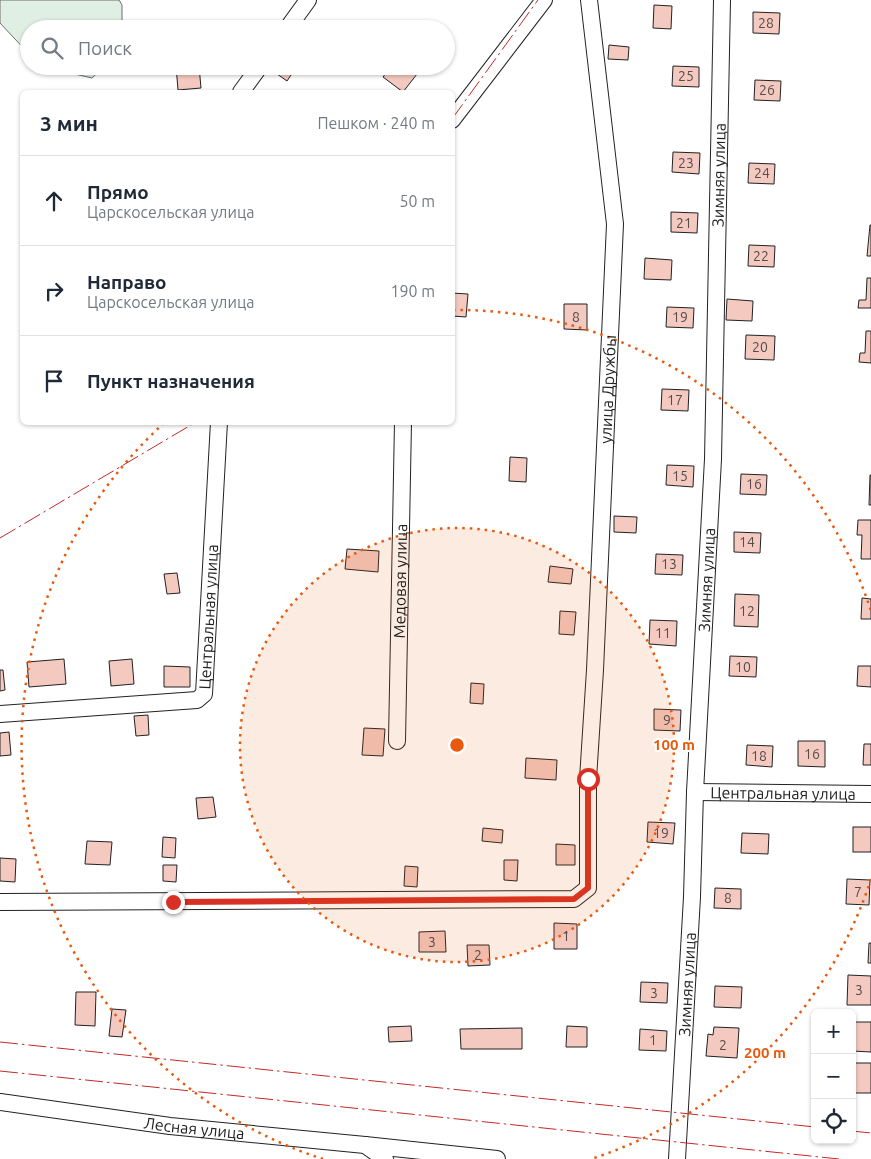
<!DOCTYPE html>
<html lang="ru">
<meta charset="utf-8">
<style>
:root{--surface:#fff;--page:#f6f6f7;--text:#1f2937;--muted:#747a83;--line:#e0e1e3}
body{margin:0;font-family:Ubuntu,sans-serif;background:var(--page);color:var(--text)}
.controls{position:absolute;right:15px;bottom:15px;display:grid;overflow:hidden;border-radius:8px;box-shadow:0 1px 4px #0004}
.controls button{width:45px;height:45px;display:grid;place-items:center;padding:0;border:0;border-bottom:1px solid var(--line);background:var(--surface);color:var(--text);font:25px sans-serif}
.stop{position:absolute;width:15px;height:15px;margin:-11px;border:4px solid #d93025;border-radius:50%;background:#fff}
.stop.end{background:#d93025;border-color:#fff;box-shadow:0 1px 5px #0008}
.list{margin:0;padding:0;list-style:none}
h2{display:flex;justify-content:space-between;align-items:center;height:65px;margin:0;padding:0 20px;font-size:21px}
h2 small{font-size:16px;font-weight:400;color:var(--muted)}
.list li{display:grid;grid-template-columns:32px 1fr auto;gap:15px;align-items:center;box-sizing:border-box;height:90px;padding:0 20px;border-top:1px solid var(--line)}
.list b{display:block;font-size:19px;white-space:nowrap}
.list p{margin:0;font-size:16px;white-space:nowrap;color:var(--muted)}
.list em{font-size:16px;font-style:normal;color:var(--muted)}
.icon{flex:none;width:28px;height:28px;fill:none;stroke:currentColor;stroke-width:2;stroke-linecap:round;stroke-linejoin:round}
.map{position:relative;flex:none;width:871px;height:1159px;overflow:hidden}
.search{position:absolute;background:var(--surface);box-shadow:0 1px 4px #0004;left:20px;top:20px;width:435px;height:55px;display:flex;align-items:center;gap:12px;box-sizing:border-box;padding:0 18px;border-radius:28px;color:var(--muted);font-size:19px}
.panel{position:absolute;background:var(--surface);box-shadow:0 1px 4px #0004;left:20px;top:90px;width:435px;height:335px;border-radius:8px}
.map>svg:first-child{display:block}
.green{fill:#e0efe3;stroke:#6f6f6f}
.building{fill:#f3c9c0;stroke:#222}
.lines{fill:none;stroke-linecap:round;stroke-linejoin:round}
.minor-casing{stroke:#222;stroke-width:18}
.minor{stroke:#fff;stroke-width:16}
.power{stroke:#c62828;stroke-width:1;stroke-dasharray:18 4 2.5 4;stroke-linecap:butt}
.route{stroke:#d93025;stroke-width:6}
.ring{fill:none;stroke:#e8590c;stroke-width:2.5;stroke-dasharray:2.5 5}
.labels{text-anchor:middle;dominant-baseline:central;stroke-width:4;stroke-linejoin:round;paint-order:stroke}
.number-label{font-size:14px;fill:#564c4a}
.street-label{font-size:16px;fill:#222;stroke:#fff}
.centre{fill:#e8590c;stroke:#fff;stroke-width:2.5}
.ring-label{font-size:15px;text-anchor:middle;font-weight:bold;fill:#e8590c;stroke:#fff;stroke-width:4;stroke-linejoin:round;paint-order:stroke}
</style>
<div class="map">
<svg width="871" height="1159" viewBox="0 0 871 1159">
<rect width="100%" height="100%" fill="#fff"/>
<g class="green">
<path d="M0 0H119L122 5V29H29V54L0 23Z"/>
<path d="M40 66H105L92 78Z"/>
</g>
<g class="building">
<path d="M654 5 672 6 671 29 653 28Z"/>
<path d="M753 12 780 13 779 34 753 33Z"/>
<path d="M609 45 629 47 628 60 608 59Z"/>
<path d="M176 66H199L201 88 178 90Z"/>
<path d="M272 66H297L287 81 270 69Z"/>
<path d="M391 66H407L417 74 403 92 383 77Z"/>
<path d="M673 66 699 67V87L672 86Z"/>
<path d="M755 80 781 81 780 101 754 100Z"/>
<path d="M673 152 700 153 699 174 672 172Z"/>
<path d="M749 163 775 164 774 184 748 183Z"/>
<path d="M671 212 698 213 697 233 671 232Z"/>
<path d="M870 225H871V256H867Z"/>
<path d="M749 245 775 246 774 267 748 266Z"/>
<path d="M645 258 672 260 671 280 644 279Z"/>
<path d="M867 278H871V308H858L859 300H866Z"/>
<path d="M452 293 468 294 466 317 452 316Z"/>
<path d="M727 299 753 301 752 321 726 320Z"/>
<path d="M564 304H587V330L564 329Z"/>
<path d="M667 307 694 308 693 328 666 327Z"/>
<path d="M866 331H871V363L859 362 860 353H865Z"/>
<path d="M746 335 775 336 774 360 745 359Z"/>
<path d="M662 389 689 390 688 411 661 410Z"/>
<path d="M510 457 527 458 526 482 509 481Z"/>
<path d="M667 465 694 466 693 487 666 485Z"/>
<path d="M741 474 767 475 766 495 740 494Z"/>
<path d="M870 475H871V505H869Z"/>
<path d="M614 516 637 517 636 533 614 532Z"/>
<path d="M858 520H871V559H861L862 535H857Z"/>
<path d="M734 532 761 533 760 553 734 552Z"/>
<path d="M347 549 379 551 378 572 345 569Z"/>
<path d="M656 554 683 555 682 575 655 574Z"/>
<path d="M550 566 573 569 571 584 548 582Z"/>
<path d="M177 573 180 593 167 594 164 574Z"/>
<path d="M735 594 759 595 758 627 734 626Z"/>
<path d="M862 598 871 599V619H861Z"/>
<path d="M560 611 576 612 574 635 559 634Z"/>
<path d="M650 620 677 621 676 646 649 644Z"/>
<path d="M730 656 757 657 756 677 729 676Z"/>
<path d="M64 659 66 684 29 687 27 662Z"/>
<path d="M132 659 134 684 111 686 109 661Z"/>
<path d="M164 666 190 667V687H164Z"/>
<path d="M858 666H871V687L857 686Z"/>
<path d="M0 670H3L5 690 0 691Z"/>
<path d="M471 683 484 684 483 704 470 703Z"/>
<path d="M654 709 681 710 680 731 654 730Z"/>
<path d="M148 715 149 735 136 736 134 716Z"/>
<path d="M364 728 385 729 383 756 362 755Z"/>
<path d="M9 732 11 755 0 756V733Z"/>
<path d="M798 741H825V767L798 766Z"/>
<path d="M864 744H871V765H863Z"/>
<path d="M747 745 773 746 772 767 746 765Z"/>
<path d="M526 758 557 760 556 780 525 778Z"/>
<path d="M213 797 216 817 198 819 196 798Z"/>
<path d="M648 822 675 823 673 844 647 842Z"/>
<rect x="853" y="827" width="18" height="25"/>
<path d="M483 828 503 830 502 843 482 841Z"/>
<path d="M742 833 769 834 768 854 741 853Z"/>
<path d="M163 837 176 838 175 858 162 857Z"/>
<path d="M87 841 112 842 110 865 85 864Z"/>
<path d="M556 844 575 845V865H556Z"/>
<path d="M0 858 16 859 15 882 0 881Z"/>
<path d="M504 860H518L517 881 504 880Z"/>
<path d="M163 865H177L176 882 163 881Z"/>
<path d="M405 866 418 867 417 887 404 886Z"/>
<path d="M847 879 870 880 869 905 846 904Z"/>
<path d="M715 888 741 889V909L714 908Z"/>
<path d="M554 923 577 924V949H554Z"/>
<path d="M445 931 446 952H419V932Z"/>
<path d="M869 943H871V963H868Z"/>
<path d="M467 945H489L490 965 468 966Z"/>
<path d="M848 975 871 976V1005H847Z"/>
<path d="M641 982 668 983 667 1003 640 1002Z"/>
<path d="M715 986 742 987 741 1008 714 1007Z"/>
<path d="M76 992H96L95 1026 75 1025Z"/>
<path d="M112 1009 126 1010 122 1037 109 1036Z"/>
<path d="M852 1022H871V1052L852 1051Z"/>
<path d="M411 1026 412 1041 389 1042 388 1027Z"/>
<path d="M567 1026 587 1027V1047H566Z"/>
<path d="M714 1027 739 1028 737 1058 706 1056 708 1034 713 1035Z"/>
<path d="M522 1028V1049H461L460 1029Z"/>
<path d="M640 1029 667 1031 666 1051 639 1050Z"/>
<rect x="852" y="1063" width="19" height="30"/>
</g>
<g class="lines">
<defs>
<g id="minor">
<path d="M287 29 308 0"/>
<path d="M241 92 260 66"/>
<path d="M452 120 544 0"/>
<path id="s1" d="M0 714 197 700 204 694 219 422"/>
<path id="s2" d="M397 741 403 422"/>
<path id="s3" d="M695 792 871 794"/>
<path id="s4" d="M0 902 574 899 588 888V779L595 670 615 224 589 0"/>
<path id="s5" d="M0 1102 170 1126 365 1145 385 1159"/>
<path d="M365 1145 497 1159"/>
<path id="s6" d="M677 1159 692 897 695 792 713 459 722 0"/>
</g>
</defs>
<use href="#minor" class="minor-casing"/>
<use href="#minor" class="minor"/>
<g class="power">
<path d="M452 119 538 0"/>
<path d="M0 538 196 422"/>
<path d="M0 1042 815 1127"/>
<path d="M0 1071 839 1159"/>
<path d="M852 1131 871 1133"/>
</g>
</g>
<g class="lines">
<path class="route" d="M173 902 574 899 588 888V779"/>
</g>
<circle cx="457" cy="745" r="217" fill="#e8590c" fill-opacity=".12"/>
<g class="ring">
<circle cx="457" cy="745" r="217"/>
<path d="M871 879A435 435 0 0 1 591 1159M323 1159A435 435 0 0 1 163 424M453 310A435 435 0 0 1 871 611"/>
</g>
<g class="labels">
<g class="number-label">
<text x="766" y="23">28</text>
<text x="686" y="76">25</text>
<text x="767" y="90">26</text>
<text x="686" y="163">23</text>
<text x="762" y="173">24</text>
<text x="684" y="223">21</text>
<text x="761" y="256">22</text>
<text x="576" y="317">8</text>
<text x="680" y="317">19</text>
<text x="760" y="347">20</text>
<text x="675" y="400">17</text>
<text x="680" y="476">15</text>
<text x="754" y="484">16</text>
<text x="747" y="542">14</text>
<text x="669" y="564">13</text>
<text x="747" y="611">12</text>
<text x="663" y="633">11</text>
<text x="743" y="667">10</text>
<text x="667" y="720">9</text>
<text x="812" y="754">16</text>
<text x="759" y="756">18</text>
<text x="661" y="833">19</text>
<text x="858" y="892">7</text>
<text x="728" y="898">8</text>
<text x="566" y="936">1</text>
<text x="432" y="942">3</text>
<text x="478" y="955">2</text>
<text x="859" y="990">3</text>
<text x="654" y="993">3</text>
<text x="653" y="1040">1</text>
<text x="723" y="1045">2</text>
</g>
<g class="street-label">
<text stroke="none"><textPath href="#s6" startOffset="985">Зимняя улица</textPath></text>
<text stroke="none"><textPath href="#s4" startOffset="1091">улица Дружбы</textPath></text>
<text stroke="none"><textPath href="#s6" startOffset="580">Зимняя улица</textPath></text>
<text stroke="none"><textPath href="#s2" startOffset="160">Медовая улица</textPath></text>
<text stroke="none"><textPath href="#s1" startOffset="284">Центральная улица</textPath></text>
<text stroke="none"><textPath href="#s3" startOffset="88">Центральная улица</textPath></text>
<text stroke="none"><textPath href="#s6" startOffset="175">Зимняя улица</textPath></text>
<text stroke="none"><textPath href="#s5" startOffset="196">Лесная улица</textPath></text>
</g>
</g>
<circle cx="457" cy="745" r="8" class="centre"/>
<g class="ring-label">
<text x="674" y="750">100 m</text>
<text x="765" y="1058">200 m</text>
</g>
</svg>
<div class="controls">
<button>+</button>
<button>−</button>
<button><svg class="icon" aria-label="locate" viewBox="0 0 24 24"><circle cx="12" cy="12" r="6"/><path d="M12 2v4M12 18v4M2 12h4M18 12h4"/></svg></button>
</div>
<div class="stop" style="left:588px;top:779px"></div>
<div class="stop end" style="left:173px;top:902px"></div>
<div class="search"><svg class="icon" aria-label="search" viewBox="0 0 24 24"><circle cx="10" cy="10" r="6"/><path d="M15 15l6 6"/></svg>Поиск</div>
<section class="panel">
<h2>3 мин<small>Пешком · 240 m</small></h2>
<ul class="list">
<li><svg class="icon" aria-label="ahead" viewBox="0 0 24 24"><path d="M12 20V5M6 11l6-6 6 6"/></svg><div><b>Прямо</b><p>Царскосельская улица</p></div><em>50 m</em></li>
<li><svg class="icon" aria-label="right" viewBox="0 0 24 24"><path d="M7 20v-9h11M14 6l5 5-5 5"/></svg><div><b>Направо</b><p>Царскосельская улица</p></div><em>190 m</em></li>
<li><svg class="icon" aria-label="arrive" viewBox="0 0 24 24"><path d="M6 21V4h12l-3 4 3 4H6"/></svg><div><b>Пункт назначения</b></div></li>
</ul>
</section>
</div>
